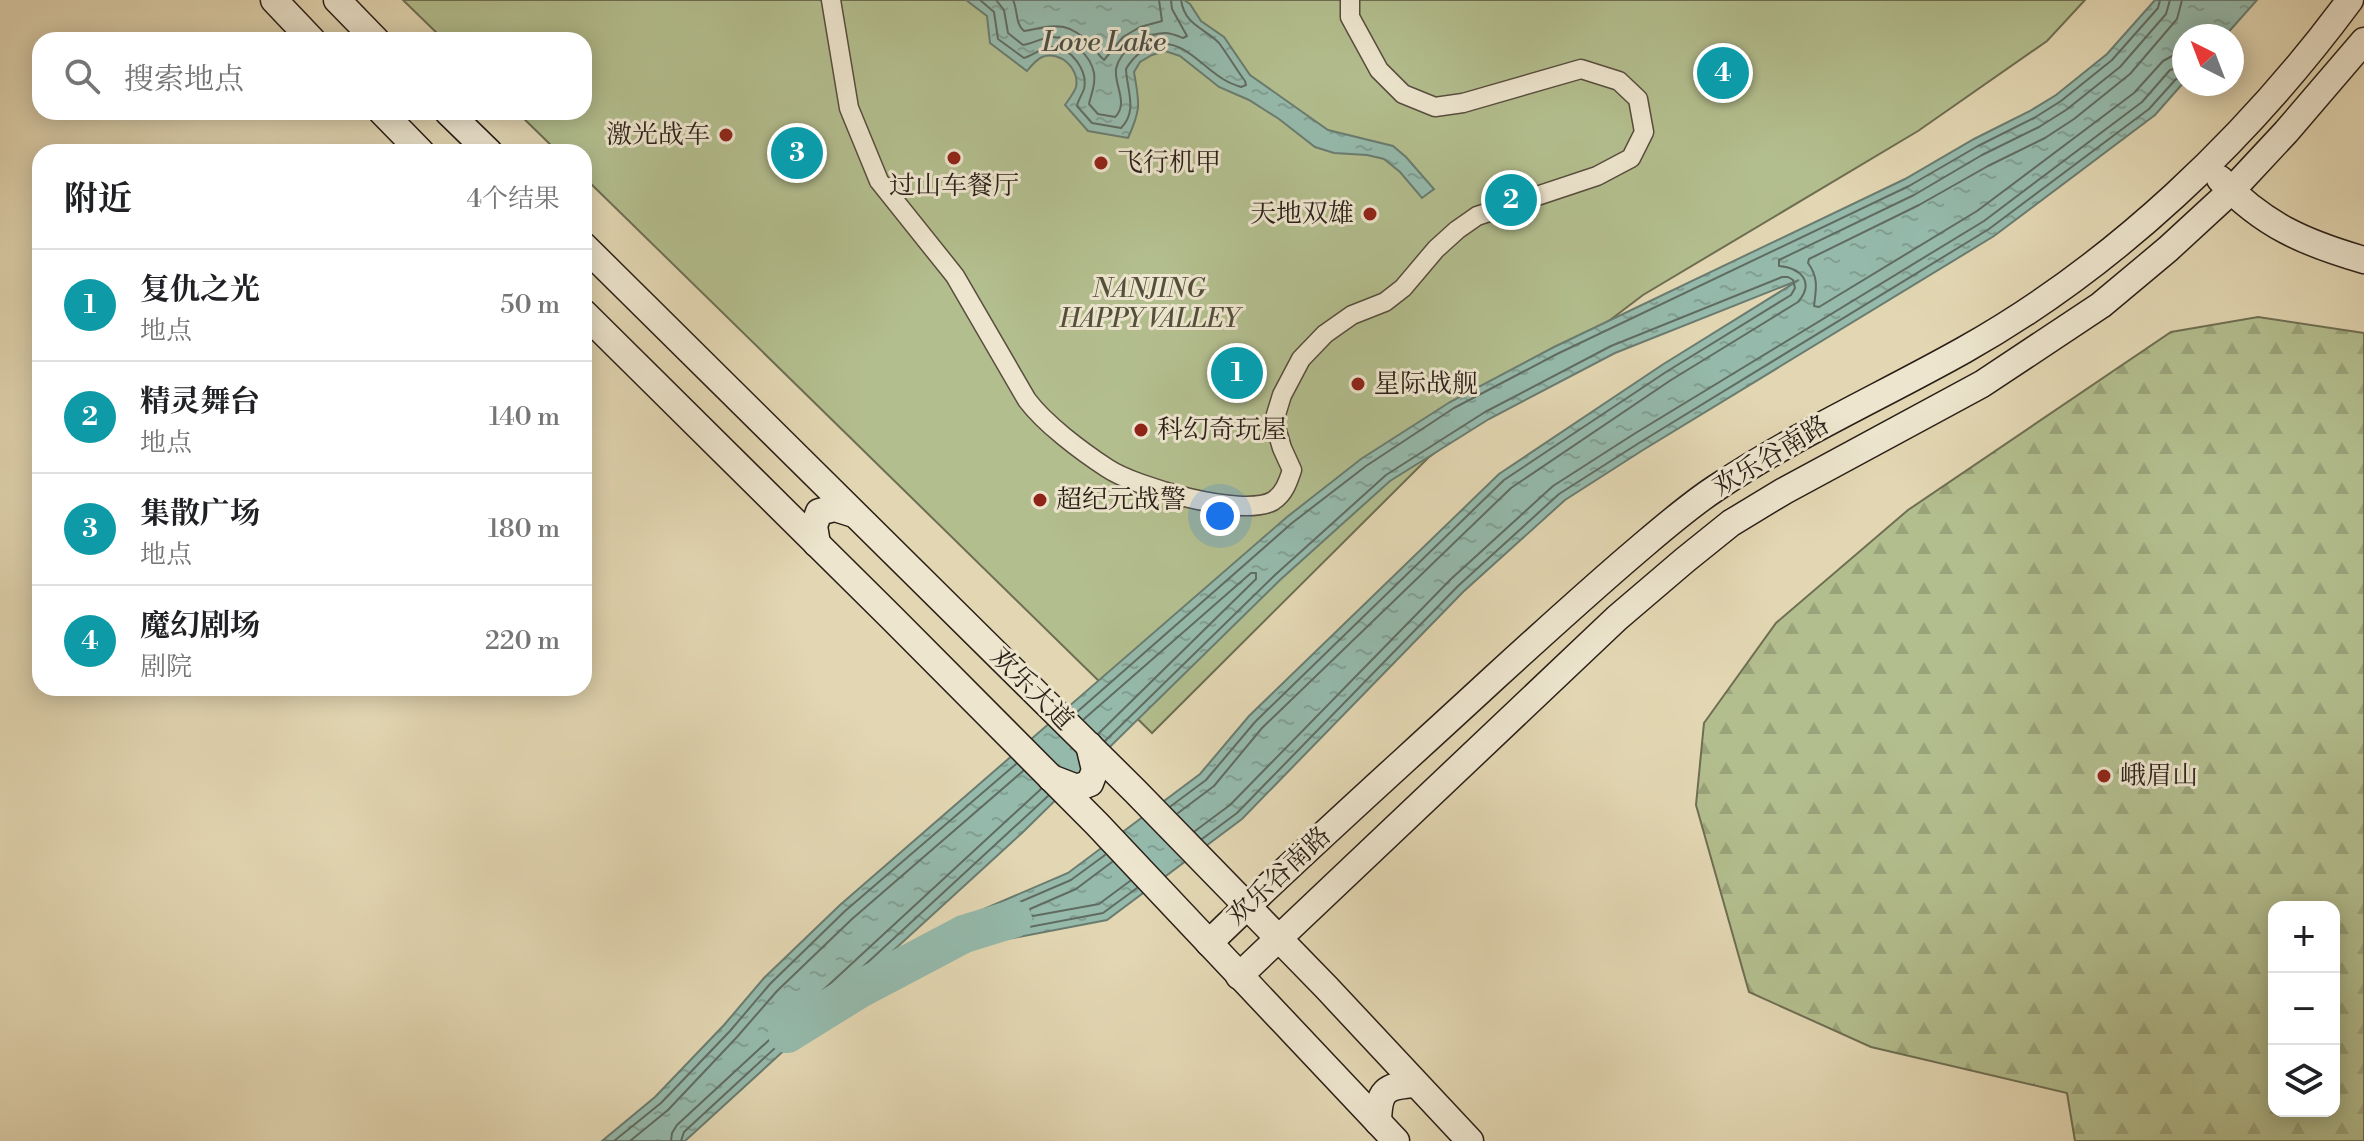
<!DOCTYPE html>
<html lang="zh">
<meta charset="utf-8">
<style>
:root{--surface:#fff;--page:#f6f6f6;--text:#202124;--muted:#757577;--line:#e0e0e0;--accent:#8f2418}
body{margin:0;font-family:"Libre Bodoni","Noto Serif SC",serif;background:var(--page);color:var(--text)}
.controls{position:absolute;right:24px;bottom:24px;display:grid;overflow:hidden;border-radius:16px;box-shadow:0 4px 20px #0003}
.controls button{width:72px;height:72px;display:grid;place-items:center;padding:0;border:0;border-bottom:2px solid var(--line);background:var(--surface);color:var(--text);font:40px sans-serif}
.compass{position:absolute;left:2172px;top:24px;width:72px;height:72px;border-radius:50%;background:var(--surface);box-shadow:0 4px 20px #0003;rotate:318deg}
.you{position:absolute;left:1220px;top:516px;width:28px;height:28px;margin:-20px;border:6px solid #fff;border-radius:50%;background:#1a73e8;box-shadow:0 0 0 12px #1a73e833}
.badge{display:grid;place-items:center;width:52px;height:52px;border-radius:50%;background:var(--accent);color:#fff;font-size:26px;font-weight:700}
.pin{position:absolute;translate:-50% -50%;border:4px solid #fff;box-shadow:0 2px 8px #0006}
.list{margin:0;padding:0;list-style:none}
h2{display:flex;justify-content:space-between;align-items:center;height:104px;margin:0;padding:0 32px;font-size:34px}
h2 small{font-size:26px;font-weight:400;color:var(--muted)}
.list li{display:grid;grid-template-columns:52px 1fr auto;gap:24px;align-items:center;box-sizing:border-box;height:112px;padding:0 32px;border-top:2px solid var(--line)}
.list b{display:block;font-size:30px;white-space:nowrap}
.list p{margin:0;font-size:26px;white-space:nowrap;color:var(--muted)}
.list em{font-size:26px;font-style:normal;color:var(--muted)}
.icon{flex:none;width:44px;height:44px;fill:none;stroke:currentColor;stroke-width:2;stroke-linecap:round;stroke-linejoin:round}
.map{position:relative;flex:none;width:2364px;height:1141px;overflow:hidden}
.search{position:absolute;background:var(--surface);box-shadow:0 4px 20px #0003;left:32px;top:32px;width:560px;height:88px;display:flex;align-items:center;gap:20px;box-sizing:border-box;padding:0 28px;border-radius:24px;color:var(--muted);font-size:30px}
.panel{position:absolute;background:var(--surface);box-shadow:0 4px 20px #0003;left:32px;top:144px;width:560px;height:552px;border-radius:24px}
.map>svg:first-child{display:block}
.forest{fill:url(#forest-firs);stroke:#6e6e52;stroke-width:2;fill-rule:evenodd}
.green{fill:#b3be8e;stroke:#6e6e52;stroke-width:2}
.water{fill:url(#water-ripples);stroke:#6a7c70;stroke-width:2}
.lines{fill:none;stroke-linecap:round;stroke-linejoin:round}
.shore{stroke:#606c62;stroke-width:2}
.river{stroke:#95baac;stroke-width:38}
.street-casing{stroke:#584d3e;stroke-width:21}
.secondary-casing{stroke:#2a1f17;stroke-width:29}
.street{stroke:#ede5ce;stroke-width:18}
.secondary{stroke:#ede5ce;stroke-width:26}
.poi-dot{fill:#8f2418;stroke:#ede5ce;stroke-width:3}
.labels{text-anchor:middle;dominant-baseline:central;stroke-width:6;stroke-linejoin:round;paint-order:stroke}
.poi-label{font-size:26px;fill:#2a1f17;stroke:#ede5ce;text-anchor:start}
.park-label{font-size:26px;font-style:italic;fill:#534f3b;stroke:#ede5ce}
.street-label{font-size:26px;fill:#2a1f17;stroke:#ede5ce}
.water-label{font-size:28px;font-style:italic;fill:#4a4e44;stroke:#ede5ce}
</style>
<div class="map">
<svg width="2364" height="1141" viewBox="0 0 2364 1141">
<defs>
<pattern id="forest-firs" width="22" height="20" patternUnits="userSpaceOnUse" patternTransform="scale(2)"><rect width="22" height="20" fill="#b3be8e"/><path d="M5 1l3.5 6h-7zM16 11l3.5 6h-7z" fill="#9aa37a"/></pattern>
<pattern id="water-ripples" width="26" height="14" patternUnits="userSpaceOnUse" patternTransform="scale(2)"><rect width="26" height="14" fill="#95baac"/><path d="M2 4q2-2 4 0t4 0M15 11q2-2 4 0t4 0" fill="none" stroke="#819f93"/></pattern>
</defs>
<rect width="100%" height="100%" fill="#e3d7b3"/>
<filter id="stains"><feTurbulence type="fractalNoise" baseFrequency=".0025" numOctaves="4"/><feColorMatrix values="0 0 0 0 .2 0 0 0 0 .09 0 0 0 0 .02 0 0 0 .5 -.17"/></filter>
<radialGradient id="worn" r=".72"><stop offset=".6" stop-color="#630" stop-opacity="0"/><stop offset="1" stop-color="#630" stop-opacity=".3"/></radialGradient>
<path class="forest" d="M2258 317 2364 333V1141H2075L2067 1093 1871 1047 1749 992 1696 805 1704 723 1776 623 1908 510 2171 332ZM2334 907V1111H2274V907Z"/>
<path class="green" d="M403 0H2085L2047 41 1918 131 1643 295 1428 458 1152 733 584 177V152H558L517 112H584V40H444Z"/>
<g class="water">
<path d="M966 0H1184L1190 4 1201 21 1224 37 1250 75 1328 130 1393 146 1406 157 1434 189 1422 198 1400 172 1384 159 1367 155 1334 153 1315 147 1279 119 1249 100 1219 87 1180 56 1165 51 1152 55 1140 62 1134 72C1139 103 1142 107 1128 138L1088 131 1065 105C1069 99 1074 93 1076 87 1080 69 1060 50 1042 57 1036 60 1031 66 1027 71L990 43 987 16Z"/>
<path d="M2155 0H2257L2225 36H2184V82L2155 115 1994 236 1643 450 1565 500 1463 592 1242 819 1107 920 971 946 956 921 1068 873 1200 774 1249 716 1499 474 1662 365 1799 280 1615 353 1489 419 1390 481 1280 580 1023 832 685 1141H602L655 1097 724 1025 764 978 840 905 1287 517 1361 459 1450 402 1554 347 1905 179 1974 139 2030 111 2056 95 2107 54Z"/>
</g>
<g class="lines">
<g class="shore">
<path d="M980 0 994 12 998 39 1024 58C1033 56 1041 47 1053 47 1072 48 1088 71 1084 89 1082 95 1078 100 1077 106L1092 123 1121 128C1138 111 1127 91 1126 69 1133 57 1142 49 1156 45 1183 38 1202 67 1223 79 1229 83 1235 85 1241 87L1246 85 1245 81C1236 69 1228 55 1219 43 1205 28 1185 26 1181 0"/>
<path d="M996 0 1004 10 1008 33 1023 45C1033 44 1042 37 1053 37 1071 37 1091 56 1094 73 1096 85 1091 94 1089 104L1098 114 1115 117C1129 104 1114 85 1116 69 1120 49 1146 33 1165 33 1171 33 1178 36 1183 38L1187 36 1172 9 1171 0"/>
<path d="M1013 0C1018 10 1015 24 1024 31 1054 26 1067 19 1091 45 1096 50 1099 56 1104 60L1123 37 1140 27 1162 21 1159 0"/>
<path d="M2182 0 2177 19 2130 74 2074 119 2045 138 1988 166 1919 205 1809 259 1808 263C1819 278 1816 289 1814 306L1819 307 1977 211 2134 93 2163 61 2174 55 2184 54"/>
<path d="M1077 712 1292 523 1366 466 1454 408 1557 354 1909 186 1978 146 2034 118 2061 101 2112 60 2158 8 2160 0"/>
<path d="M1084 719 1251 573H1256V579L1098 734"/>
<path d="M1105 741 1275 575 1386 475 1485 412 1611 346 1782 277H1788L1793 280 1795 288 1791 295 1666 372 1504 480 1255 722 1206 780 1171 806"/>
<path d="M1178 813 1214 786 1262 728 1511 488 1671 380 1798 302C1815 282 1801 268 1779 266V260L1914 195 1982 155 2039 127 2066 110 2120 67 2166 14 2170 0"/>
<path d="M1195 831 1230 805 1451 579 1553 486 1634 434 1984 221 2142 102 2170 70 2184 66"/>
<path d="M1202 839 1237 813 1458 586 1559 494 1639 443 1989 229 2149 109 2176 79 2184 76"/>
<path d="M1105 855 1071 880 971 923 970 929 977 937 1103 913 1137 888"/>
<path d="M1112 862 1076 889 1030 909 1029 914 1033 916 1099 904 1130 881"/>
<path d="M614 1141 661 1103 730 1031 770 984 845 911 1016 764"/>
<path d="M630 1141 668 1110 737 1037 777 991 852 919 1023 771"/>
<path d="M671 1141 672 1133 677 1125 1041 789"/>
<path d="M681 1141 684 1132 1048 796"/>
</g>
<path class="river" d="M787 1034 858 990 964 934 1013 919"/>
<defs>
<path id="street" d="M831 0 849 108 879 181 955 276 1027 400C1045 424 1081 451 1107 468 1135 487 1243 518 1273 501 1284 494 1288 482 1292 470L1282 448 1274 421 1282 395 1301 359 1325 334 1352 315 1385 302 1403 288 1436 249 1457 230 1477 216 1597 176 1631 158 1644 132 1638 99 1619 81 1581 69 1463 103 1435 107 1403 94 1379 70 1350 17V0"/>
<g id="secondary">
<path d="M274 0 312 40"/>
<path d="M337 0 376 40"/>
<path d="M382 112 421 152"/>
<path d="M448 112 489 152"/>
<path d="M2220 179C2263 225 2305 243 2364 260"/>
<path d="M584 246 1135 791 1326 987 1470 1141"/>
<path d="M584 313 892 618 1097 824 1396 1141"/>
<path d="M817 544 814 526 819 512 835 508 854 514"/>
<path d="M1051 778 1077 788 1090 783 1095 770 1089 745"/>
<path d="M1209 943C1302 852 1399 766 1494 678 1540 636 1586 594 1634 553 1660 531 1687 507 1716 488 1795 435 1882 396 1964 350 2114 266 2248 138 2350 0"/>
<path d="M1239 976 1617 618 1685 560 1731 523 1784 491 1982 384 2101 305 2168 249 2231 191 2286 132 2364 41"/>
<path d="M1378 1122C1379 1091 1384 1086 1415 1084"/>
</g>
</defs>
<use href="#street" class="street-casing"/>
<use href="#secondary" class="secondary-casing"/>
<use href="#street" class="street"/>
<use href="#secondary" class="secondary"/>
</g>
<g class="poi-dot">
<circle cx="726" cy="135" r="8"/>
<circle cx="954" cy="158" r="8"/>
<circle cx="1101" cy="163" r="8"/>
<circle cx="1370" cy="214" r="8"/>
<circle cx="1358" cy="384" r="8"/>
<circle cx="1141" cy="430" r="8"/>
<circle cx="1040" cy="500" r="8"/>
<circle cx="2104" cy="776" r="8"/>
</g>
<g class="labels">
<g class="poi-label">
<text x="710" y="135" text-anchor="end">激光战车</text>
<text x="1117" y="163">飞行机甲</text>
<text x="954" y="186" text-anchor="middle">过山车餐厅</text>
<text x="1354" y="214" text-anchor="end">天地双雄</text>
<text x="1374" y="384">星际战舰</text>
<text x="1157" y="430">科幻奇玩屋</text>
<text x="1056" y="500">超纪元战警</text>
<text x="2120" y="776">峨眉山</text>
</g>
<g class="park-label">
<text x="1149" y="289">NANJING<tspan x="1149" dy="30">HAPPY VALLEY</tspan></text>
</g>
<g class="street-label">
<text transform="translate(1771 456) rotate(-31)">欢乐谷南路</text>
<text transform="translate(1032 689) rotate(45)">欢乐大道</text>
<text transform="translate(1279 876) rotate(-43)">欢乐谷南路</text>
</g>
<g class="water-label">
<text x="1104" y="42">Love Lake</text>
</g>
</g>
<rect width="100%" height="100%" filter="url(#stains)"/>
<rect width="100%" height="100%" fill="url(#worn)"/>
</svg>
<div class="controls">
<button>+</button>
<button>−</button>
<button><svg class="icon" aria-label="layers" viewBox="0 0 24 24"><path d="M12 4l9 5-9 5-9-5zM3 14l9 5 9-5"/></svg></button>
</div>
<svg class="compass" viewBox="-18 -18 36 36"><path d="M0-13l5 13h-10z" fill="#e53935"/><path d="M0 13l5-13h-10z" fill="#757577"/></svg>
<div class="you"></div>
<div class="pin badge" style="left:1237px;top:373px;background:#0f9aa8">1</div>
<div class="pin badge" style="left:1511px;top:200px;background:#0f9aa8">2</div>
<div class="pin badge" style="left:797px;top:153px;background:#0f9aa8">3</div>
<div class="pin badge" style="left:1723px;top:73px;background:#0f9aa8">4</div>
<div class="search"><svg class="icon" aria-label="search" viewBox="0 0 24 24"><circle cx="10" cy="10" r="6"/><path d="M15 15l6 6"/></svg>搜索地点</div>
<section class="panel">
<h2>附近<small>4个结果</small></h2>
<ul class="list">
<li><span class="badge" style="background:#0f9aa8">1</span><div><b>复仇之光</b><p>地点</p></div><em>50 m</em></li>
<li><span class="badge" style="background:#0f9aa8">2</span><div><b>精灵舞台</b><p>地点</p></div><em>140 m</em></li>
<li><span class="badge" style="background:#0f9aa8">3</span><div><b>集散广场</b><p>地点</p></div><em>180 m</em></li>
<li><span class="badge" style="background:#0f9aa8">4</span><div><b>魔幻剧场</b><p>剧院</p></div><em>220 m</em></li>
</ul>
</section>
</div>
